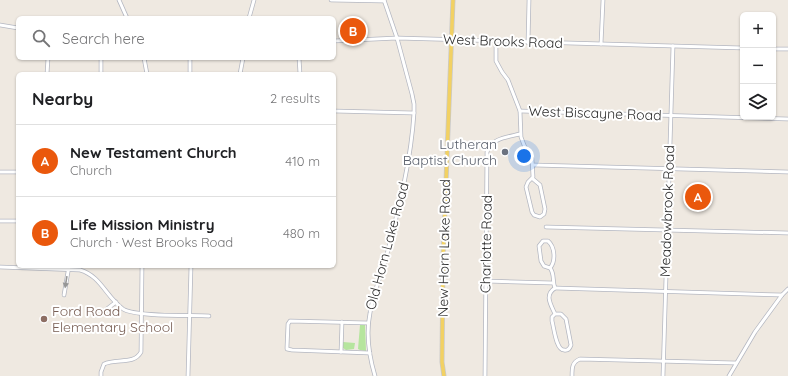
<!DOCTYPE html>
<meta charset="utf-8">
<style>
:root{--surface:#fff;--page:#f2f2f2;--text:#202124;--muted:#757577;--line:#e0e0e0;--accent:#ea580c}
body{margin:0;font-family:Quicksand,sans-serif;background:var(--page);color:var(--text)}
.controls{position:absolute;right:12px;top:12px;display:grid;overflow:hidden;border-radius:6px;box-shadow:0 1px 3px #0004}
.controls button{width:36px;height:36px;display:grid;place-items:center;padding:0;border:0;border-bottom:1px solid var(--line);background:var(--surface);color:var(--text);font:20px sans-serif}
.you{position:absolute;left:524px;top:156px;width:14px;height:14px;margin:-10px;border:3px solid #fff;border-radius:50%;background:#1a73e8;box-shadow:0 0 0 6px #1a73e833}
.badge{display:grid;place-items:center;width:26px;height:26px;border-radius:50%;background:var(--accent);color:#fff;font-size:13px;font-weight:700}
.pin{position:absolute;translate:-50% -50%;border:2px solid #fff;box-shadow:0 1px 4px #0006}
.list{margin:0;padding:0;list-style:none}
h2{display:flex;justify-content:space-between;align-items:center;height:52px;margin:0;padding:0 16px;font-size:17px}
h2 small{font-size:13px;font-weight:400;color:var(--muted)}
.list li{display:grid;grid-template-columns:26px 1fr auto;gap:12px;align-items:center;box-sizing:border-box;height:72px;padding:0 16px;border-top:1px solid var(--line)}
.list b{display:block;font-size:15px;white-space:nowrap}
.list p{margin:0;font-size:13px;white-space:nowrap;color:var(--muted)}
.list em{font-size:13px;font-style:normal;color:var(--muted)}
.icon{flex:none;width:22px;height:22px;fill:none;stroke:currentColor;stroke-width:2;stroke-linecap:round;stroke-linejoin:round}
.map{position:relative;flex:none;width:788px;height:376px;overflow:hidden}
.search{position:absolute;background:var(--surface);box-shadow:0 1px 3px #0004;left:16px;top:16px;width:320px;height:44px;display:flex;align-items:center;gap:10px;box-sizing:border-box;padding:0 14px;border-radius:6px;color:var(--muted);font-size:15px}
.panel{position:absolute;background:var(--surface);box-shadow:0 1px 3px #0004;left:16px;top:72px;width:320px;height:196px;border-radius:6px}
.map>svg:first-child{display:block}
.green{fill:#b6e59e}
.lines{fill:none;stroke-linecap:round;stroke-linejoin:round}
.minor-casing{stroke:#b4b7c1;stroke-width:4.5}
.major-casing{stroke:#c9c9c9;stroke-width:5}
.minor{stroke:#fff;stroke-width:3}
.major{stroke:#f2d163;stroke-width:3.5}
.oneway{fill:#969696}
.worship-dot{fill:#6b7280;stroke:#fff;stroke-width:1.5}
.education-dot{fill:#8d6e63;stroke:#fff;stroke-width:1.5}
.labels{text-anchor:middle;dominant-baseline:central;stroke-width:4;stroke-linejoin:round;paint-order:stroke}
.street-label{font-size:14px;fill:#2e2e2e;stroke:#fff}
.worship-label{font-size:14px;fill:#5b616d;stroke:#fff;text-anchor:end}
.education-label{font-size:14px;fill:#785e54;stroke:#fff;text-anchor:start}
</style>
<div class="map">
<svg width="788" height="376" viewBox="0 0 788 376">
<rect width="100%" height="100%" fill="#efe9e1"/>
<g class="green">
<path d="M360 325H365L366 351 360 350 358 349Z"/>
<path d="M343 342 355 343 354 349 346 350 343 348Z"/>
</g>
<g class="lines">
<defs>
<g id="minor">
<path d="M119 0 127 18"/>
<path d="M331 0 384 1"/>
<path d="M249 18 254 0"/>
<path d="M0 25 18 28"/>
<path d="M334 41 397 38 743 48"/>
<path d="M496 42V61L502 72 508 80 520 111 521 137 524 145 532 159 533 177 528 182 526 187 532 212 534 215 540 217 544 214 545 209 540 185 533 179"/>
<path d="M528 43 529 0"/>
<path d="M601 44 603 0"/>
<path d="M773 49H788"/>
<path d="M144 58 147 74"/>
<path d="M190 58V74"/>
<path d="M299 58 300 74"/>
<path d="M47 74 48 58"/>
<path d="M101 74V58"/>
<path d="M240 74 243 58"/>
<path d="M334 111 414 113"/>
<path d="M520 111 788 119"/>
<path d="M534 165 788 172"/>
<path d="M0 172H18"/>
<path d="M0 221H18"/>
<path d="M546 227 788 233"/>
<path d="M0 267 80 270C101 276 106 297 123 309 135 317 192 315 209 316"/>
<path d="M550 268C556 261 555 247 548 241H543L539 246 541 261 544 266 550 268C555 274 552 281 555 288 544 295 551 305 555 314L552 317V321C554 328 556 350 564 350 568 351 570 348 571 345L566 319 561 314H555"/>
<path d="M486 281 553 283"/>
<path d="M555 288 782 295"/>
<path d="M64 295 69 266"/>
<path d="M103 312 116 302"/>
<path d="M368 323 290 321 288 324 287 347V349L292 350 370 353"/>
<path d="M341 352 342 322"/>
<path d="M101 376V372L104 364C117 358 134 365 141 352L142 266"/>
<path d="M188 376 191 266"/>
<path d="M375 376C369 356 366 333 370 313 373 293 382 273 387 254 399 207 411 161 414 113V104L412 94 397 38 384 0"/>
<path d="M485 376 487 152C491 138 508 137 520 134"/>
<path d="M572 376C572 368 572 362 580 359L736 363"/>
<path d="M663 376 673 46"/>
<path d="M729 376 755 332 782 295 788 289"/>
</g>
<path id="major" d="M444 376 442 362 443 260 453 0"/>
</defs>
<use href="#minor" class="minor-casing"/>
<use href="#major" class="major-casing"/>
<use href="#minor" class="minor"/>
<use href="#major" class="major"/>
</g>
<defs><path id="oneway-solid" d="M-6-.8H1V-3.2L6.5 0L1 3.2V.8H-6Z"/></defs>
<use class="oneway" href="#oneway-solid" transform="translate(66 282) rotate(99)"/>
<circle class="worship-dot" cx="505" cy="152" r="4"/>
<circle class="education-dot" cx="44" cy="319" r="4"/>
<g class="labels">
<g class="street-label">
<text transform="translate(503 41) rotate(2)">West Brooks Road</text>
<text transform="translate(595 113) rotate(2)">West Biscayne Road</text>
<text transform="translate(667 211) rotate(-88)">Meadowbrook Road</text>
<text transform="translate(486 244) rotate(-89)">Charlotte Road</text>
<text transform="translate(387 246) rotate(-75)">Old Horn Lake Road</text>
<text transform="translate(444 248) rotate(-89)">New Horn Lake Road</text>
</g>
<g class="worship-label">
<text x="497" y="144">Lutheran<tspan x="497" dy="16">Baptist Church</tspan></text>
</g>
<g class="education-label">
<text x="52" y="311">Ford Road<tspan x="52" dy="16">Elementary School</tspan></text>
</g>
</g>
</svg>
<div class="controls">
<button>+</button>
<button>−</button>
<button><svg class="icon" aria-label="layers" viewBox="0 0 24 24"><path d="M12 4l9 5-9 5-9-5zM3 14l9 5 9-5"/></svg></button>
</div>
<div class="you"></div>
<div class="pin badge" style="left:698px;top:197px">A</div>
<div class="pin badge" style="left:353px;top:31px">B</div>
<div class="search"><svg class="icon" aria-label="search" viewBox="0 0 24 24"><circle cx="10" cy="10" r="6"/><path d="M15 15l6 6"/></svg>Search here</div>
<section class="panel">
<h2>Nearby<small>2 results</small></h2>
<ul class="list">
<li><span class="badge">A</span><div><b>New Testament Church</b><p>Church</p></div><em>410 m</em></li>
<li><span class="badge">B</span><div><b>Life Mission Ministry</b><p>Church · West Brooks Road</p></div><em>480 m</em></li>
</ul>
</section>
</div>
